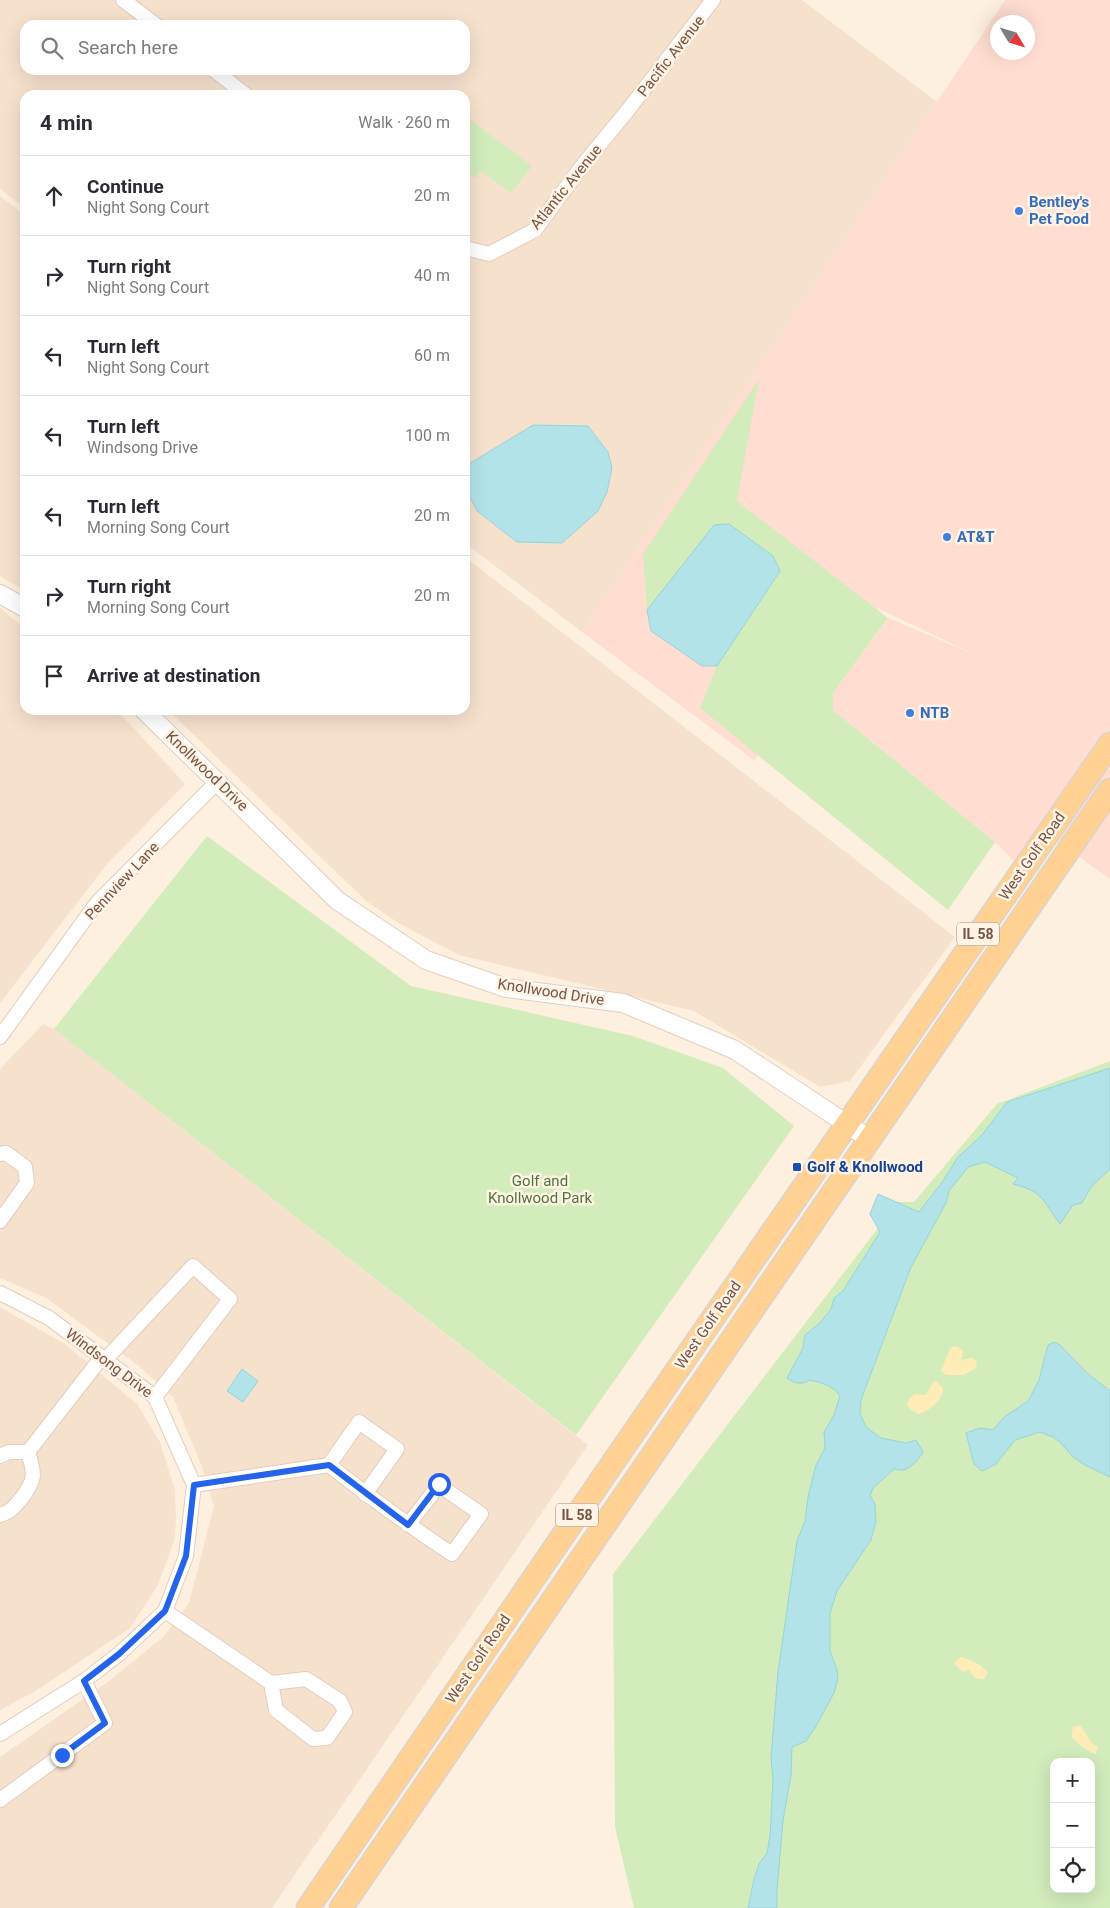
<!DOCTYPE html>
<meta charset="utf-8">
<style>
:root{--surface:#fff;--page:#f7f7f7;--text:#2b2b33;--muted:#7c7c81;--line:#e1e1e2}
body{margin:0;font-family:Roboto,sans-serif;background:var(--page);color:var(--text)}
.controls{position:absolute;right:15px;bottom:15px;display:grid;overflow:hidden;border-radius:10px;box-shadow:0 5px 20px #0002}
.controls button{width:45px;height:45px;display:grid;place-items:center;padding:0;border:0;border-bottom:1px solid var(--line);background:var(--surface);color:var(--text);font:25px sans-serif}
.compass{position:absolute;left:990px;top:15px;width:45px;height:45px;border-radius:50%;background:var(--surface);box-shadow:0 5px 20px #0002;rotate:128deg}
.stop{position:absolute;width:15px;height:15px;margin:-11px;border:4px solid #2563eb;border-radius:50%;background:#fff}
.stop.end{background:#2563eb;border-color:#fff;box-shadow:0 1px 5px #0008}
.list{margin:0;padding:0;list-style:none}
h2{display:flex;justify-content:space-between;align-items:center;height:65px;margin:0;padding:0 20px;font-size:21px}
h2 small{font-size:16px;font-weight:400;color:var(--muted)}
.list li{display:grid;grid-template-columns:32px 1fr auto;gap:15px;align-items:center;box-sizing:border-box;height:80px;padding:0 20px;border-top:1px solid var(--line)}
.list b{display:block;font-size:19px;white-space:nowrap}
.list p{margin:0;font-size:16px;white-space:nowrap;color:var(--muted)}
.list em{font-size:16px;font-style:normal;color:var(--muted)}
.icon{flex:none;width:28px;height:28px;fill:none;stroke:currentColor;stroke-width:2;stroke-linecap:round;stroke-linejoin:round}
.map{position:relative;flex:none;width:1110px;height:1908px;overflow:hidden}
.search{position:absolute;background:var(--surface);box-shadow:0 5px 20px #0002;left:20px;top:20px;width:450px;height:55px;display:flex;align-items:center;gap:12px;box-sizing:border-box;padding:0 18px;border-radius:15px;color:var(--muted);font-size:19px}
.panel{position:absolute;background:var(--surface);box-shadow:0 5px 20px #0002;left:20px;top:90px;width:450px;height:625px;border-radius:15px}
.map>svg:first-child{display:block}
.residential{fill:#f6e1cc;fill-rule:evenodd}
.commercial{fill:#ffddd1;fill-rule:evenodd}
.green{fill:#d2ecbc;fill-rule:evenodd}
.sand{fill:#ffecb7}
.water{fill:#b2e3e8;stroke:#97d4db}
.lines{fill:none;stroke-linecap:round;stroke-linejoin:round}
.minor-casing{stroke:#e4cdbd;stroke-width:16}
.tertiary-casing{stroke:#e4cdbd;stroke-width:20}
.primary-casing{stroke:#dbd3cf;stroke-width:25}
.minor{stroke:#fff;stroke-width:14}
.tertiary{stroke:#fff;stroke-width:18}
.primary{stroke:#ffd294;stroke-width:22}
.route{stroke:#2563eb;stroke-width:6}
.shop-dot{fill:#3f7fe0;stroke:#fff4e6;stroke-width:2}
.transit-dot{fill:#1a4fb4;stroke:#fff4e6;stroke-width:2}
.labels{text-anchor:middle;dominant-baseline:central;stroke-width:5;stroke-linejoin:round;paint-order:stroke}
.shield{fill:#fff4e6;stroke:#9f8475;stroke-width:1}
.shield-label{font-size:14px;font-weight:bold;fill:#765445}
.street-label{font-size:15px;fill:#765445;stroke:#fff4e6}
.shop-label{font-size:15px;font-weight:bold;fill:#366cbe;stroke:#fff4e6;text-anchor:start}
.transit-label{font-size:15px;font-weight:bold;fill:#164399;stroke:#fff4e6;text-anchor:start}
.park-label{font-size:15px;fill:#4e773a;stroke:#fff4e6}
</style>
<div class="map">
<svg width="1110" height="1908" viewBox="0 0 1110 1908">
<rect width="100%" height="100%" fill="#fef0de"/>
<g class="residential">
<path d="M0 0H802L937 102 582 632 465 543V95H25V208L0 189ZM25 25H465V70H25Z"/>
<path d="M0 196 25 215V591L0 576Z"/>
<path d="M465 557 955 937 850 1081 820 1087 694 1011 459 955 400 924 366 901 168 710H465Z"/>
<path d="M0 608 25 629V710H115L129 723 185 784 107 864 0 1003Z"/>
<path d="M43 1024 54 1029 588 1445 272 1908H0V1757L109 1681 163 1637 189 1603 214 1506 202 1467 173 1397 139 1366 46 1298 0 1278V1069Z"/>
<path d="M0 1307 65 1344 137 1404 160 1442 175 1490 176 1522 174 1541 158 1585 130 1628 34 1692 0 1710Z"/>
</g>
<path class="commercial" d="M1005 0H1110V879L1038 828 1016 863 995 842 833 710V693L888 618 976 655 877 608 754 760 582 632ZM998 22H1028V52H998Z"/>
<g class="green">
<path d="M465 116 532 166 511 193 481 171 475 178 465 171Z"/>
<path d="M759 379 737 501 888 618 833 693V710L995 842 948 910 700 708 717 666 780 571 714 525 647 610 643 554Z"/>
<path d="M207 836 411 986 633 1036 723 1068 794 1126 576 1435 54 1029Z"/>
<path d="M1110 1061V1908H634L615 1827 613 1574 898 1202H914L997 1104ZM1054 1762H1091V1889H1054Z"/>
</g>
<g class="sand">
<path d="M954 1346 960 1348 963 1352 961 1360 972 1358 977 1361 976 1368 964 1375H946L941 1371 950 1349Z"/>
<path d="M936 1381 943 1388C943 1400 930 1411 918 1414L911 1410 907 1405 909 1398 915 1394 926 1395 933 1382Z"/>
<path d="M961 1657C972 1660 981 1664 988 1673L984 1679 975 1678 969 1670 962 1671 954 1663Z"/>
<path d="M1080 1725 1092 1743 1098 1747 1096 1754C1086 1752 1079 1743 1071 1737L1073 1727Z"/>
</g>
<g class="water">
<path d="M533 425 588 426 608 452 612 468 607 492 598 511 562 543 517 542 477 511 466 490 467 465Z"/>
<path d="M729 524 773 556 780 571 717 666H702L651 631 647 610 714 525Z"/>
<path d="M1110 1068V1169L1091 1187 1082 1203 1073 1205 1060 1224C1042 1201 1045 1192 1013 1184L1018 1178 985 1162 968 1167 949 1191 946 1203 911 1267 861 1400 860 1413 866 1427 881 1438 906 1443 916 1440 923 1452C920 1458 910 1469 903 1470 900 1471 897 1469 894 1469L873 1488 870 1496 875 1504 876 1521 871 1540 837 1591 830 1613V1651L837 1670 838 1678 834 1693 815 1728 806 1741 792 1747 791 1775 783 1821 777 1890V1908H748L754 1879 759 1864 767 1853 770 1836 773 1780 771 1758 778 1672 797 1541 805 1521 808 1497 816 1465 825 1448 824 1432 834 1415 840 1396C834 1386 822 1383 810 1380 801 1385 796 1384 787 1378L803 1348 805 1335 820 1323 831 1309 834 1298 843 1291 880 1232 870 1214 878 1194 919 1212 943 1181 958 1157 982 1135 1007 1102Z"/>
<path d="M1054 1342 1060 1345 1087 1373 1110 1391V1477L1085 1465 1073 1457 1061 1443 1053 1437 1040 1432 1015 1440 996 1464 982 1471 974 1464 966 1433 980 1428 993 1430 1004 1417 1028 1401 1039 1380 1048 1345Z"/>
<path d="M242 1369 258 1381 243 1402 227 1391Z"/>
</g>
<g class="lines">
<defs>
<g id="minor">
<path d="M123 0 156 25"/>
<path d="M214 70 246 95"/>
<path d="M465 248 489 254 535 230 582 166 628 110 713 0"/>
<path d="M0 1037 96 904 218 781"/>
<path d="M0 1154 6 1153 25 1167 27 1183 0 1221"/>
<path d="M0 1293 49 1318 155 1397 194 1485 186 1556 165 1611 119 1654 84 1681 0 1734"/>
<path d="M105 1360 193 1266 230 1299 155 1397"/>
<path d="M28 1452 102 1357"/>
<path d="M0 1456 9 1452H28"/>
<path d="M329 1465C369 1497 410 1526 452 1554L481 1514 439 1485 408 1525"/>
<path d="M194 1485 329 1465 359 1422 397 1449 365 1494"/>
<path d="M0 1515C12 1511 13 1508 21 1499 36 1480 35 1474 28 1452"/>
<path d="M165 1611 271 1683 276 1710 313 1739 327 1738 345 1712 340 1701 306 1679 271 1683"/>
<path d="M0 1800 105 1723 84 1681"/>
</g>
<g id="tertiary">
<path d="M0 594 25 608"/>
<path d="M144 710 338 901 426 960 506 988 623 1003 735 1050 871 1140"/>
</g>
<g id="primary">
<path d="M308 1908 610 1467 1110 744"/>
<path d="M341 1908 1110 790"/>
</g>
</defs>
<use href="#minor" class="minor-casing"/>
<use href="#tertiary" class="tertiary-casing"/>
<use href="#primary" class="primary-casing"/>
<use href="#minor" class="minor"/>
<use href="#tertiary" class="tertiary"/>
<use href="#primary" class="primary"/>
</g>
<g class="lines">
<path class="route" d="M62 1755 105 1723 84 1681 119 1654 165 1611 186 1556 194 1485 329 1465 408 1525 439 1484"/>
</g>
<g class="shop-dot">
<circle cx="1019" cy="211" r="5"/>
<circle cx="947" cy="537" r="5"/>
<circle cx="910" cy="713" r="5"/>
</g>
<rect class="transit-dot" x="792" y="1162" width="10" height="10" rx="2.5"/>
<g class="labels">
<g class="shield">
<rect x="957" y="922.5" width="42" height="23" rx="4"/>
<rect x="556" y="1503.5" width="42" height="23" rx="4"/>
</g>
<g class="shield-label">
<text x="978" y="934">IL 58</text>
<text x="577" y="1515">IL 58</text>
</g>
<g class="street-label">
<text transform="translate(671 56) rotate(-52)">Pacific Avenue</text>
<text transform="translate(566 187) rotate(-51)">Atlantic Avenue</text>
<text transform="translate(207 771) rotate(44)">Knollwood Drive</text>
<text transform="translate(1032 856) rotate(-55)">West Golf Road</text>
<text transform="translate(122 881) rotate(-47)">Pennview Lane</text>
<text transform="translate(551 992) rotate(9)">Knollwood Drive</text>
<text transform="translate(708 1325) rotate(-55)">West Golf Road</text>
<text transform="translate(109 1363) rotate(37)">Windsong Drive</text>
<text transform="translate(478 1659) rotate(-56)">West Golf Road</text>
</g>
<g class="shop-label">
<text x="1029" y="202">Bentley's<tspan x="1029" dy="17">Pet Food</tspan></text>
<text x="957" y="537">AT&amp;T</text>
<text x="920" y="713">NTB</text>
</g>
<g class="transit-label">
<text x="807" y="1167">Golf &amp; Knollwood</text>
</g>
<g class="park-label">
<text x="540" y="1181">Golf and<tspan x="540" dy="17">Knollwood Park</tspan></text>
</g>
</g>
</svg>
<div class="controls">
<button>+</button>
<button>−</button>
<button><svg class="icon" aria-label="locate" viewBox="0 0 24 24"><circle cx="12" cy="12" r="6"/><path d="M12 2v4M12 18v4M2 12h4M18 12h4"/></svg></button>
</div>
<svg class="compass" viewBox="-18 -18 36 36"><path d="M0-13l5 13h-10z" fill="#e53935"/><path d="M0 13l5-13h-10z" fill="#7c7c81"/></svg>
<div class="stop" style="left:439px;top:1484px"></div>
<div class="stop end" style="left:62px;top:1755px"></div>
<div class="search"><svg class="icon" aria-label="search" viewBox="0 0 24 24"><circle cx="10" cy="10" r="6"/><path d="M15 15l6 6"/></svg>Search here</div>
<section class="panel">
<h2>4 min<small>Walk · 260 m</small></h2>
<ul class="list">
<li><svg class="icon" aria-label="ahead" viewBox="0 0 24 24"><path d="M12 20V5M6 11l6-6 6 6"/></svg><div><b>Continue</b><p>Night Song Court</p></div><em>20 m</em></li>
<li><svg class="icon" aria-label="right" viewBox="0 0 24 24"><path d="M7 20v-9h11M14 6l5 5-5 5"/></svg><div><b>Turn right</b><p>Night Song Court</p></div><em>40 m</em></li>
<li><svg class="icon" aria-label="left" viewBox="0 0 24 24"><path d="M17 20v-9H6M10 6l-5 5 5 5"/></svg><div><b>Turn left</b><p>Night Song Court</p></div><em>60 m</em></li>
<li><svg class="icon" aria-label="left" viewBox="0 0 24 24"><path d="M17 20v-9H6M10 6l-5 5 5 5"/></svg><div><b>Turn left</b><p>Windsong Drive</p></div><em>100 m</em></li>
<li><svg class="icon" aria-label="left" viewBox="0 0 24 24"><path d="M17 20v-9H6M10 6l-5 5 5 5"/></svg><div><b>Turn left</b><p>Morning Song Court</p></div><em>20 m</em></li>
<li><svg class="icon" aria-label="right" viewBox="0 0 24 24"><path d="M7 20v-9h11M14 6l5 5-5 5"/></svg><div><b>Turn right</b><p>Morning Song Court</p></div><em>20 m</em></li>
<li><svg class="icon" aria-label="arrive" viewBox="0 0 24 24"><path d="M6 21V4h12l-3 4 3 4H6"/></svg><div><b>Arrive at destination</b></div></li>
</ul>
</section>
</div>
